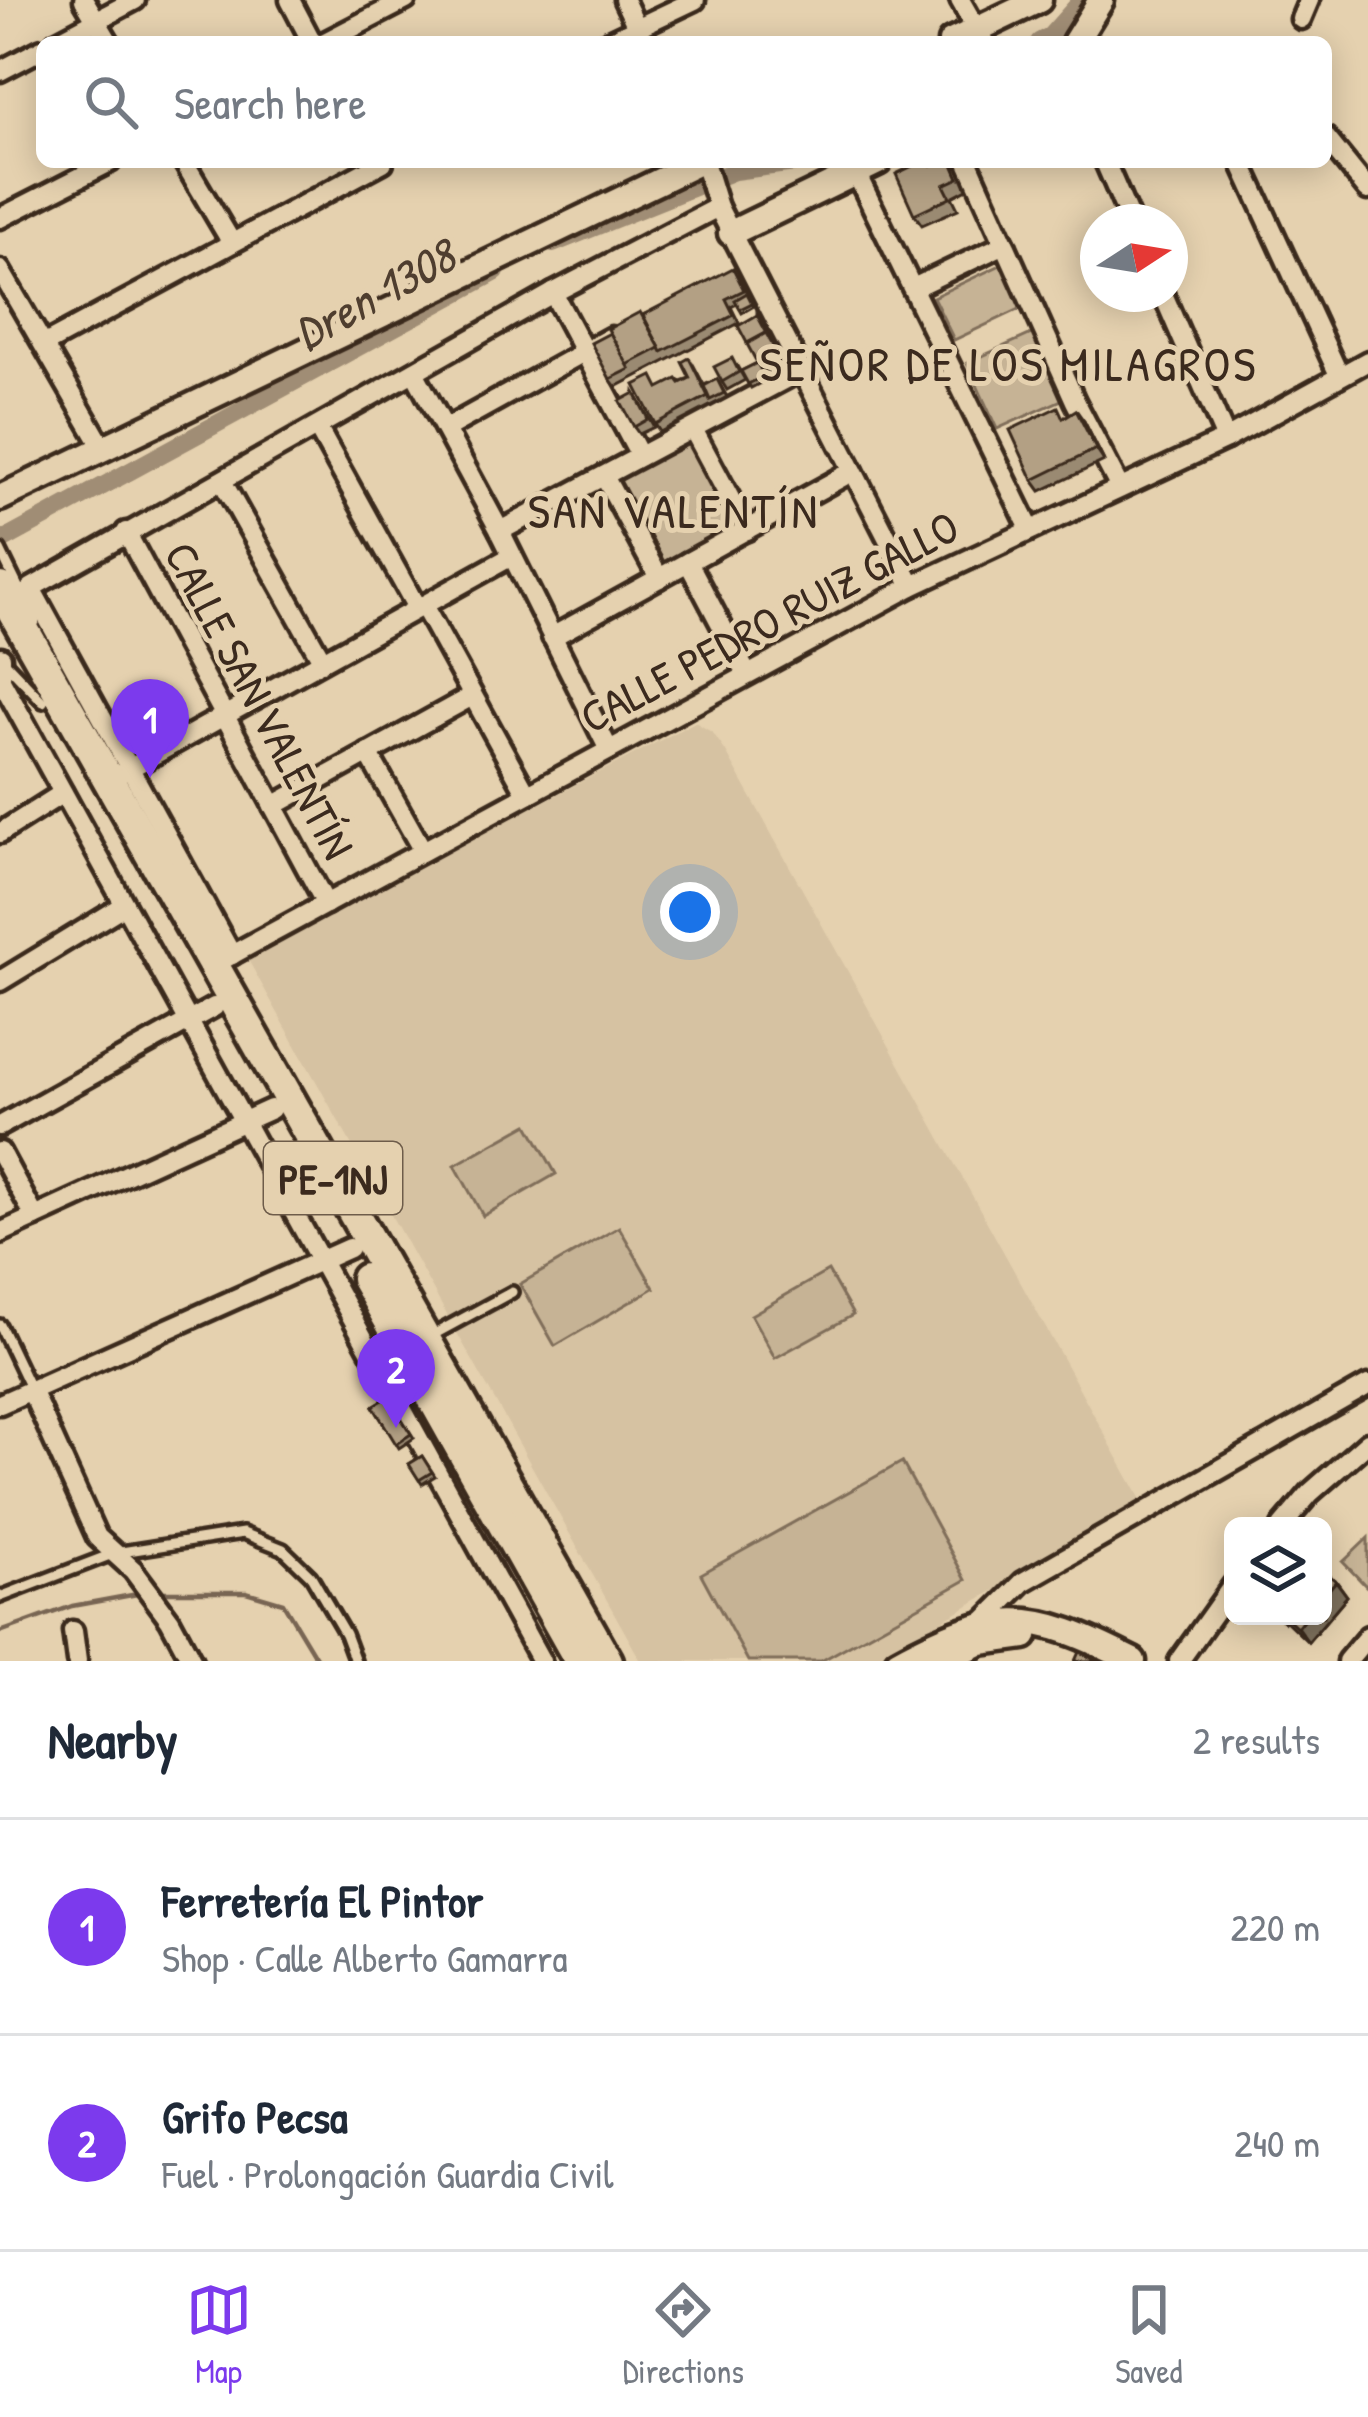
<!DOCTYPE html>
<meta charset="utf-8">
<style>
:root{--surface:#fff;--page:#f2f2f3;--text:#1f2937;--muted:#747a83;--line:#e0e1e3;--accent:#7c3aed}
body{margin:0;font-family:"Patrick Hand",sans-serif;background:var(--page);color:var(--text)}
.controls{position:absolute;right:36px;bottom:36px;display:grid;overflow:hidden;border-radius:18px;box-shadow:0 6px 30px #0003}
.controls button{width:108px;height:108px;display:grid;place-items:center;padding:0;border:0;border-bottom:3px solid var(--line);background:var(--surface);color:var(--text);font:60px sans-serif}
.compass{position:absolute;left:1080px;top:204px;width:108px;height:108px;border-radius:50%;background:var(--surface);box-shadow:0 6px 30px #0003;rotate:78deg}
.you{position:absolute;left:690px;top:912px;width:42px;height:42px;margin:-30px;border:9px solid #fff;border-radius:50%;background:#1a73e8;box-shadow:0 0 0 18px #1a73e833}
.badge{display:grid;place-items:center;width:78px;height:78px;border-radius:50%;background:var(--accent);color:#fff;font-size:39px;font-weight:700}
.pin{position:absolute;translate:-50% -99px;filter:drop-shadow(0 3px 6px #0008)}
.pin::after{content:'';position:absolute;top:63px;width:42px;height:36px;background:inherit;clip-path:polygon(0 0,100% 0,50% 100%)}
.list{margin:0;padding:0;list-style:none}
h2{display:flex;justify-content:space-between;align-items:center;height:156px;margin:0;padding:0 48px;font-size:51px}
h2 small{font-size:39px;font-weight:400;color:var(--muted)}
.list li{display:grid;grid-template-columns:78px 1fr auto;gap:36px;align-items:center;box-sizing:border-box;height:216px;padding:0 48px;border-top:3px solid var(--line)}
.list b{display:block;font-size:45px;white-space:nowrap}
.list p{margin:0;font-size:39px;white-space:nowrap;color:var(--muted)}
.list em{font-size:39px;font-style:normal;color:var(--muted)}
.icon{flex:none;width:66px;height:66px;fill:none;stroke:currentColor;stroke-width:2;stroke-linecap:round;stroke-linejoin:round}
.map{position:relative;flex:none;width:1368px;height:1661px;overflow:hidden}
.search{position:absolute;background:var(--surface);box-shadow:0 6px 30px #0003;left:36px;right:36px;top:36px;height:132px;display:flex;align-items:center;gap:30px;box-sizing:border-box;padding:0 42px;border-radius:18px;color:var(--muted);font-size:45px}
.sheet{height:588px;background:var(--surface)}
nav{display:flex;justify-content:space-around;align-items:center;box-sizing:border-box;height:168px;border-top:3px solid var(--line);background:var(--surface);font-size:33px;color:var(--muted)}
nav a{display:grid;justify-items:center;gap:6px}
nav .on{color:var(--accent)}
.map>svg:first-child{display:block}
.built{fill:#d6c2a2}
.green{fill:#c6b395;stroke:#806e5a;stroke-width:3}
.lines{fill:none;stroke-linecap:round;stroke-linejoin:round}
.stream{stroke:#786552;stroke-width:4.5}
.canal{stroke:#a08d74;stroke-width:18}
.service-casing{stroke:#3b2a1e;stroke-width:18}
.minor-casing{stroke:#3b2a1e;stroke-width:27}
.tertiary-casing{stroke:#3b2a1e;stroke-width:33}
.trunk-casing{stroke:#3b2a1e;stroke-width:39}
.service{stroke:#e5d1af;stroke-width:9}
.minor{stroke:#e5d1af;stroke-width:18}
.tertiary{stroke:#e5d1af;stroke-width:24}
.trunk{stroke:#e5d1af;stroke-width:30}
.wall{fill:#9a8a72;stroke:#3b2a1e;stroke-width:3}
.shaded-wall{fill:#7d705c;stroke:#3b2a1e;stroke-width:3}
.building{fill:#b3a084;stroke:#3b2a1e;stroke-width:3}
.labels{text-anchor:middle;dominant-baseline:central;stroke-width:10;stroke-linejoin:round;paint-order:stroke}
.shield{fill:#e5d1af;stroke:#6e5c4a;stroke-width:3}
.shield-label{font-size:42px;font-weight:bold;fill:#3b2a1e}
.street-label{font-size:45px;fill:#3b2a1e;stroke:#e5d1af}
.water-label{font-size:48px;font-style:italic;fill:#4f3e2f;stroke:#e5d1af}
.neighbourhood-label{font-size:48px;letter-spacing:3px;fill:#3b2a1e;stroke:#e5d1af}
</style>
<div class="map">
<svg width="1368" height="1661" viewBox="0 0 1368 1661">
<rect width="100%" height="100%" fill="#e5d1af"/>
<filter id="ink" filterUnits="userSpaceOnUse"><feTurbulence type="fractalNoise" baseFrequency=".00833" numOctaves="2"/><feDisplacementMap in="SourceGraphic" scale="24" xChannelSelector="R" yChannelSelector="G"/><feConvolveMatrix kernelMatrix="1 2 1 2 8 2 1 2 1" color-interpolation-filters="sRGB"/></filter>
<g filter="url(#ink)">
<path class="built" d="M695 722 713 733 726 752 1144 1505 871 1661H641L247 958Z"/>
<g class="green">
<path d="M1005 263 1026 306 954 340 933 297Z"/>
<path d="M1038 331 1068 397 997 429 967 363Z"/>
<path d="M690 437 739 527 662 566 614 478Z"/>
<path d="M528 1124 556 1174 483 1216 455 1165Z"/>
<path d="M619 1227 654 1288 555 1346 520 1284Z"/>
<path d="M828 1271 853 1315 775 1358 751 1315Z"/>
<path d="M902 1462 966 1580 821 1661H748L701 1574Z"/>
<path d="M1368 1538V1584L1366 1586 1343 1562Z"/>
</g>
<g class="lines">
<g class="stream">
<path d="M154 1592H246L283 1603 318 1661"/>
<path d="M0 1632 72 1606 143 1593"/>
</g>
<g class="canal">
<path d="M1039 42 1050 36 1082 0"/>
<path d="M553 244 734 171 803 162"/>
<path d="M0 542 496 272"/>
</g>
<defs>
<g id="service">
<path d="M0 550 35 622"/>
<path d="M3 660 43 702"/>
<path d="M0 1325 31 1390"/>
<path d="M429 1337 512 1292"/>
<path d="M0 1597 115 1553 243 1533 283 1549 311 1576 345 1634 355 1661"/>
</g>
<g id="minor">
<path d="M84 0 109 42"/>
<path d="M290 0 312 42"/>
<path d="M624 0 644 42"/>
<path d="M960 0 984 42"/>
<path d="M1301 19 1309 0"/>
<path d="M56 42 135 0"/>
<path d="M325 42 406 0"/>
<path d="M607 42 695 0"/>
<path d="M0 71 42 49"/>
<path d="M1326 138 1368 190"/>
<path d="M184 162 232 243"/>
<path d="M704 162 718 207 912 586"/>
<path d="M968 162 1075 401 1120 488"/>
<path d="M1105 162 1131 222"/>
<path d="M1241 162 1339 375"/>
<path d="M856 173 1030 529"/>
<path d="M0 218 110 162"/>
<path d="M0 270 103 448"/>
<path d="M913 288 1005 244"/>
<path d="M553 293 640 456"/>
<path d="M1163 294 1226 439"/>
<path d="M45 344 383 162"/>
<path d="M414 372 500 531 609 750"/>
<path d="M317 427 417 608"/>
<path d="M445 429 611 337"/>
<path d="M693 429 747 530"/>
<path d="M604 476 659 578"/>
<path d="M222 481 322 660"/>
<path d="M500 531 802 370"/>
<path d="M126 532 326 904"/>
<path d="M688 562 747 674"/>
<path d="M423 605 527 794"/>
<path d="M552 637 853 471"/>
<path d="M1 657V680L541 1661"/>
<path d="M368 753 423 851"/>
<path d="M123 772 512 556"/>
<path d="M273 806 472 696"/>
<path d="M0 833 63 793"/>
<path d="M232 955 31 588 553 293 718 207"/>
<path d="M213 965 912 586 1226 439 1368 361"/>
<path d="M0 981 123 906"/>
<path d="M0 1126 214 1007"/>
<path d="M0 1152 35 1217"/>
<path d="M0 1233 271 1109"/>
<path d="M31 1390 97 1537 133 1570 170 1620 192 1661"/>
<path d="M0 1404 349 1248"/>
<path d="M1282 1526 1310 1493 1368 1442"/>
<path d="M73 1631 77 1661"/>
<path d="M981 1631V1624L1023 1582 1368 1385"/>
<path d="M1179 1661 1233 1585"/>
<path d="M1347 1661 1368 1636"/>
</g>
<g id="tertiary">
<path d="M951 42 1039 0"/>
<path d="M1075 42 1101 0"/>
<path d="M731 233 878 162"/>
<path d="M0 498 699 162"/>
<path d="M898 1661C998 1607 1032 1609 1133 1661"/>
<path d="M943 1661 981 1642 1025 1636"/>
</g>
<g id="trunk">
<path d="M0 588 607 1661"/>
<path d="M366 1279 580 1661"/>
</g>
</defs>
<use href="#service" class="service-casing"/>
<use href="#minor" class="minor-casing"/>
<use href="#tertiary" class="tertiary-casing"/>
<use href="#trunk" class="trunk-casing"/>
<use href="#service" class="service"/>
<use href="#minor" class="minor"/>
<use href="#tertiary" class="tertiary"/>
<use href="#trunk" class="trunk"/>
</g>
<g class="wall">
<path d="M930 162 932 165 958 168 967 189 952 197 958 209 922 225 914 214Z"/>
<path d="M738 275 754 306 742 313 737 304 731 307 739 323 616 387 610 379 643 315Z"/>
<path d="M757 315 787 369 751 388 741 371 757 363Z"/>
<path d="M694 366 704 385 717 379 727 397 660 432 655 424 660 388 690 378Z"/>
<path d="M737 366 745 380 727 390 722 382Z"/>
<path d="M635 393 654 427 639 434 634 427Z"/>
<path d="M1065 416 1084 421 1104 461 1041 491 1033 480Z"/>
<path d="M388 1397 414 1438 399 1448 373 1406Z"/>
<path d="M422 1456 435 1476 422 1484 409 1464Z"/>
<path d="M1336 1581 1347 1596 1308 1642 1285 1620 1284 1622 1277 1616H1323Z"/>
</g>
<g class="shaded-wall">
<path d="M1076 410 1084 421 1104 461 1096 449Z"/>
<path d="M1336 1581 1347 1596 1308 1642 1297 1627 1306 1616H1323V1596Z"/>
</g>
<g class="building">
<path d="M921 162H929L931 165 938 162H952L959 178 944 185 950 197 914 214 896 174Z"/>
<path d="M733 268 744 290 726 299 734 315 662 352 643 315Z"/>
<path d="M747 293 752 303 740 309 735 300Z"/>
<path d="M640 312 660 348 627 365 608 329Z"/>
<path d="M757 315 769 337 766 333 747 343 738 326Z"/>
<path d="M610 333 630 369 610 379 591 343Z"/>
<path d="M766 333 781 361 762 372 747 344Z"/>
<path d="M689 358 708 396 655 424 635 385 653 376 659 388 677 379 680 383 690 378 682 362Z"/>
<path d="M732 358 739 372 722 382 714 367Z"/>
<path d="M757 363 764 376 748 384 741 371Z"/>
<path d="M717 379 724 393 710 400 704 386Z"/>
<path d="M635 393 648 419 634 427 620 401Z"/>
<path d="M1058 407 1063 418 1076 410 1096 449 1033 480 1010 430Z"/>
<path d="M388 1397 411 1434 396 1444 373 1406Z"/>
<path d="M422 1456 432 1472 419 1480 409 1464Z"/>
<path d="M1323 1570 1336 1581 1323 1596Z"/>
<path d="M1285 1616H1306L1297 1627Z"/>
<path d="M1079 1652 1098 1661H1075Z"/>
</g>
</g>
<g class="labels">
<rect class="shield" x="264" y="1142" width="138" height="72" rx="9"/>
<g class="shield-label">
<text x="333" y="1178">PE-1NJ</text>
</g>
<g class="street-label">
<text transform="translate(769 621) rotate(-28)">CALLE PEDRO RUIZ GALLO</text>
<text transform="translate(260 700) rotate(62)">CALLE SAN VALENTÍN</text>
</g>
<g class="water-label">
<text transform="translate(374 294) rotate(-29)">Dren 1308</text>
</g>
<g class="neighbourhood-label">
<text x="1009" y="363">SEÑOR DE LOS MILAGROS</text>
<text x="674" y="510">SAN VALENTÍN</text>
</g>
</g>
</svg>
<div class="controls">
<button><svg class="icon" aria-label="layers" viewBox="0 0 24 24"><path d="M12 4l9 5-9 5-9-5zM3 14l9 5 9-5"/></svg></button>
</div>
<svg class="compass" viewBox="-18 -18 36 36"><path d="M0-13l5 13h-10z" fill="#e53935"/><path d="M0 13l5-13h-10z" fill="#747a83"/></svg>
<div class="you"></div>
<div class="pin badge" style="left:150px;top:778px">1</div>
<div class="pin badge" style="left:396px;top:1428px">2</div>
<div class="search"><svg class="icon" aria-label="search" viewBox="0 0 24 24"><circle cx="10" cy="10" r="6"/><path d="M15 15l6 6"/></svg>Search here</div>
</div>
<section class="sheet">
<h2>Nearby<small>2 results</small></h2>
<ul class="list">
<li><span class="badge">1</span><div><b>Ferretería El Pintor</b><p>Shop · Calle Alberto Gamarra</p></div><em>220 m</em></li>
<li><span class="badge">2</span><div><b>Grifo Pecsa</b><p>Fuel · Prolongación Guardia Civil</p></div><em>240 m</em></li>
</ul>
</section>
<nav>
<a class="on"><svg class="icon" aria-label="map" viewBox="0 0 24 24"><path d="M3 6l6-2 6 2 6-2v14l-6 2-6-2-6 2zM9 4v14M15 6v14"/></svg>Map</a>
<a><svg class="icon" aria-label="directions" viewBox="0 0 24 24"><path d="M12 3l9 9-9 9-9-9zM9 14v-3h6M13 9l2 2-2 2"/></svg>Directions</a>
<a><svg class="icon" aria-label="saved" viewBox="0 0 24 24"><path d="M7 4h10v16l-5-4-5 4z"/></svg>Saved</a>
</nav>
